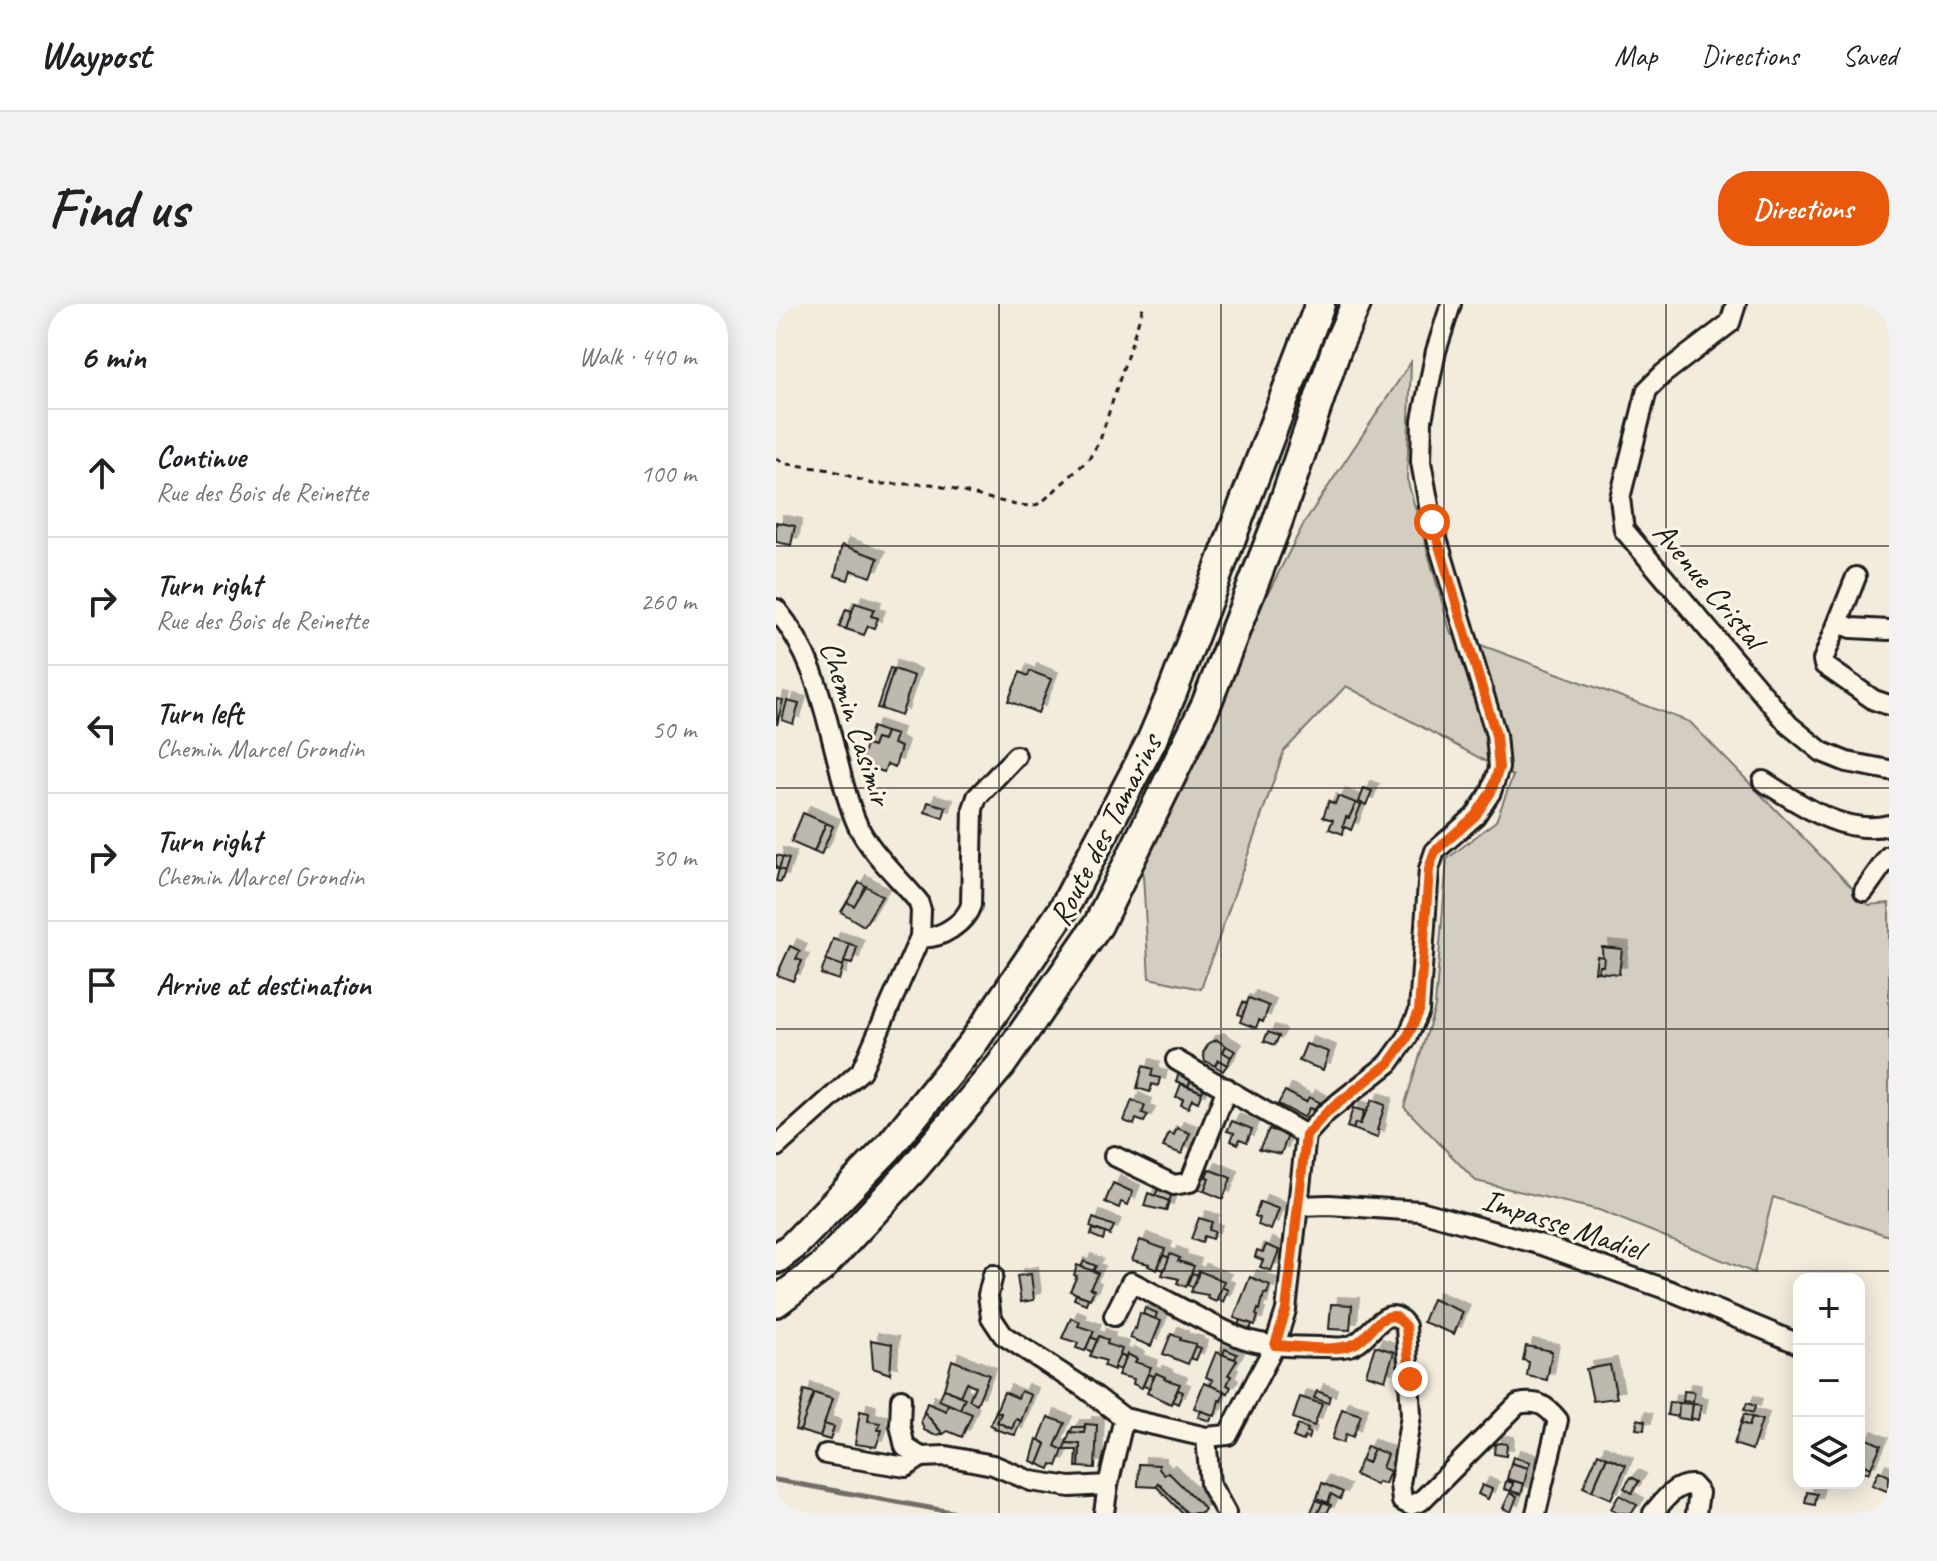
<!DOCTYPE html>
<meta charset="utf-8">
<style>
:root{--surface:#fff;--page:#f2f2f2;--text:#202124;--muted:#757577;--line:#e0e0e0;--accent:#ea580c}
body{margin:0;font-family:Caveat,sans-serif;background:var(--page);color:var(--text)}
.controls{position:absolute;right:24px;bottom:24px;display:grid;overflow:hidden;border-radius:16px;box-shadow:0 4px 20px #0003}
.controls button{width:72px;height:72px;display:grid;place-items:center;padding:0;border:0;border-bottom:2px solid var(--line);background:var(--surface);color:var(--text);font:40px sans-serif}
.stop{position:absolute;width:24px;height:24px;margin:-18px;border:6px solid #ea580c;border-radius:50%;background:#fff}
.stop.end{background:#ea580c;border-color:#fff;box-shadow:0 2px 8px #0008}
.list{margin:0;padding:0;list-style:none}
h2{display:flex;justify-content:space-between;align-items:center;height:104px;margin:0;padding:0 32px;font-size:34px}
h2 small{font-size:26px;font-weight:400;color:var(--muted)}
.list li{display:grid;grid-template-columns:52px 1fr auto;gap:24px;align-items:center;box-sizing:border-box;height:128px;padding:0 32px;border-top:2px solid var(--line)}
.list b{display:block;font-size:30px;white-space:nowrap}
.list p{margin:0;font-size:26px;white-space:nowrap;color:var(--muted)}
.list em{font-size:26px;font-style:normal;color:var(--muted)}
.icon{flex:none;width:44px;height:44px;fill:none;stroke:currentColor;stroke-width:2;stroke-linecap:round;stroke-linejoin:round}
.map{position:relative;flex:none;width:1113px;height:1209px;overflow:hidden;border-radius:32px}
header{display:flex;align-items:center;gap:48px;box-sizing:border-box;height:112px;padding:0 40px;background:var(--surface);border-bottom:2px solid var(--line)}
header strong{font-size:38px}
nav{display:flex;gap:44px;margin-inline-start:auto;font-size:28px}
.intro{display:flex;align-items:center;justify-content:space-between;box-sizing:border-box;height:192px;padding:0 48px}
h1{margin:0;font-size:56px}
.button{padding:20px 36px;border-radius:32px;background:var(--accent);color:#fff;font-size:28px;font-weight:700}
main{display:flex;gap:48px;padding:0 48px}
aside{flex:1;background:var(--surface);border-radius:32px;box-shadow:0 4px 20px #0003}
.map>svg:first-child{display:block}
.green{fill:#d3cec1;stroke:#78756e;stroke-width:2}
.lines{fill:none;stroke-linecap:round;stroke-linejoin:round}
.stream{stroke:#716e68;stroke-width:5}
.building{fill:#beb9ae;stroke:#1c1c1c;stroke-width:2;filter:url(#shadow)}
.minor-casing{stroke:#1c1c1c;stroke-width:24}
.highway-casing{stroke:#1c1c1c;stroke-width:34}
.path{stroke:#1c1c1c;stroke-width:3;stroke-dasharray:6 6;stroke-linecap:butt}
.minor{stroke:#fcf5e5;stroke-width:18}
.highway{stroke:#fcf5e5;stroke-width:28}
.route{stroke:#ea580c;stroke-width:10}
.grid{fill:none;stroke:#1c1c1c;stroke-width:2;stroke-opacity:0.55}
.labels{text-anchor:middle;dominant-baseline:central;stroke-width:6;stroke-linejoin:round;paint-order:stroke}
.street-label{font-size:32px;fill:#1c1c1c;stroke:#fcf5e5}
</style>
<header>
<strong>Waypost</strong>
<nav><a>Map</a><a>Directions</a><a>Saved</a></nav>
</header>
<div class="intro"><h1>Find us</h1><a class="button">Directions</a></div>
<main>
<aside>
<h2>6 min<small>Walk · 440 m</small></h2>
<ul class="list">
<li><svg class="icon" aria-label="ahead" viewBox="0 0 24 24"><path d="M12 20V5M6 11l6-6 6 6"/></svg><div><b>Continue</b><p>Rue des Bois de Reinette</p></div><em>100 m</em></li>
<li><svg class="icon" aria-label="right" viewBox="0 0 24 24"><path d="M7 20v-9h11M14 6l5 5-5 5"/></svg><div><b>Turn right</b><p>Rue des Bois de Reinette</p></div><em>260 m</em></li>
<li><svg class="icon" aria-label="left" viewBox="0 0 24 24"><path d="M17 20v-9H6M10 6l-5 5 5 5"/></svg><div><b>Turn left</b><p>Chemin Marcel Grondin</p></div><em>50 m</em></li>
<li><svg class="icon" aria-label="right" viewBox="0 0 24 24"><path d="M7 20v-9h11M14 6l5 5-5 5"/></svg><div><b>Turn right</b><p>Chemin Marcel Grondin</p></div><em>30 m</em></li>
<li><svg class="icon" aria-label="arrive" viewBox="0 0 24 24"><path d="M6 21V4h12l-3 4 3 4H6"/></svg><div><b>Arrive at destination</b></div></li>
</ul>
</aside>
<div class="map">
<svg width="1113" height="1209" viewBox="0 0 1113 1209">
<defs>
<filter id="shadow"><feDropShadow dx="7" dy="-7" stdDeviation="0" flood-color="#0004"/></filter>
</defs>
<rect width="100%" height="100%" fill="#f3ecdd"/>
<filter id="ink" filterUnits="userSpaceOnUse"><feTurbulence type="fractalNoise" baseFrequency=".0125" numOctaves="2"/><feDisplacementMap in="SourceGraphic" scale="16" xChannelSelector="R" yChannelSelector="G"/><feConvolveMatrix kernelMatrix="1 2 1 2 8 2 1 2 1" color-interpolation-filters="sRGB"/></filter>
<g filter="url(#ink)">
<path class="green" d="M635 58 631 175 675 330 914 418 1093 601 1113 599V932L997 893 978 969 823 906 700 877 628 803 659 703 671 555 720 517 737 472 570 382 508 447 425 685 373 674 365 537 528 219Z"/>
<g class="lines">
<path class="stream" d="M0 1176 181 1209"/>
</g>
<g class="building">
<path d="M0 218 19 222 15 241 0 238Z"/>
<path d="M66 241 102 254 95 273 75 266 72 276 59 272Z"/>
<path d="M79 299 98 305 95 312 102 314 98 324 92 322 88 331 70 325Z"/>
<path d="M70 305 76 307 70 325 63 323Z"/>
<path d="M114 364 118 365 105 405 101 404Z"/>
<path d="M118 365 138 372 125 412 105 405Z"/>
<path d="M254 367 275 375 262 409 232 397 244 368 252 372Z"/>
<path d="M1 395 7 396 1 421 0 398Z"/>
<path d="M11 397 23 400 17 420 6 416Z"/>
<path d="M96 423 110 428 107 437 100 435 97 443 90 441Z"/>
<path d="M110 428 120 431 117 440 125 443 119 463 111 460 108 468 84 460 90 441 97 443 100 435 107 437Z"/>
<path d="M588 484 596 487 590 501 583 498Z"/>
<path d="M562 492 580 499 573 514 570 513 567 530 553 525 557 516 547 513 553 497 559 500Z"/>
<path d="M152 498 170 503 167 514 149 508Z"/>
<path d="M580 499 585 501 575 526 567 522 570 513 573 514Z"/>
<path d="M27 509 50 519 38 548 15 538Z"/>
<path d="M50 519 57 522 45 551 38 548Z"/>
<path d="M0 551 7 553 3 565 0 564Z"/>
<path d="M7 553 13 555 9 567 3 565Z"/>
<path d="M3 565 9 567 5 578 0 577Z"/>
<path d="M83 578 90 582 78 602 71 598Z"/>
<path d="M90 582 106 592 88 622 65 608 71 598 78 602Z"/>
<path d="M57 635 74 640 67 662 50 656Z"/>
<path d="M74 640 81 643 76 660 68 658Z"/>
<path d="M14 642 24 647 20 655 26 657 17 677 1 671Z"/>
<path d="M826 643 846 645 843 670 822 668 823 662H827Z"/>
<path d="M821 652 828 653 827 662H823L822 668H819Z"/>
<path d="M50 656 67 662 63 676 45 670Z"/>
<path d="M473 694 493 702 487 718 483 716 480 724 464 718Z"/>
<path d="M467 698 471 700 466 712 462 710Z"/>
<path d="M492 728 503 732 499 741 488 737Z"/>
<path d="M441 736 450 742 447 748 455 753 451 761 442 756 439 762 429 757 427 749 433 739Z"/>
<path d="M530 740 553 748 547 766 523 757Z"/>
<path d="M450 742 459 747 455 753 447 748Z"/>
<path d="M442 756 451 761 447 767 439 762Z"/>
<path d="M367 762 377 765 375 772 384 774 382 782 376 780 374 788 361 784Z"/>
<path d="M403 769 416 774 412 782 400 777Z"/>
<path d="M416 774 430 779 426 788 412 782Z"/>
<path d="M405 780 426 788 422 798 416 795 412 804 405 801 407 795 400 793Z"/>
<path d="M509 787 530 798 533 793 543 798 539 806 533 804 528 814 502 800Z"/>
<path d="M356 796 369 802 366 809 372 811 368 818 360 815 358 821 348 817Z"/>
<path d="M596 796 609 801 601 826 603 827 601 834 577 825 579 819 584 820Z"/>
<path d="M577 804 588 807 584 820 579 819 577 825 571 823Z"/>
<path d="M456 817 476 825 471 838 464 835 462 840 455 837 458 829 451 827Z"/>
<path d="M401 824 414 829 406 850 387 843 393 829 398 831Z"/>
<path d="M493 825 512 831 505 850 483 845Z"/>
<path d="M433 865 455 874 447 895 428 887 433 874 430 873Z"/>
<path d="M428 872 433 874 428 887 422 885Z"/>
<path d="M337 879 357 888 352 901 345 898 343 904 329 898Z"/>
<path d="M382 885 396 890 393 897 379 892Z"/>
<path d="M372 889 393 897 390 907 368 902Z"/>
<path d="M484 898 503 905 495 926 482 921 484 914 479 912Z"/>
<path d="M317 914 338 922 334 931 314 923Z"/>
<path d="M423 914 436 918 433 926 439 928 436 935 428 932 426 939 415 935Z"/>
<path d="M317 925 329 929 327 936 315 931Z"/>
<path d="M364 936 389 945 381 966 372 962 373 960 356 956Z"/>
<path d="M490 941 503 946 495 967 484 963 487 956 479 953 481 946 487 948Z"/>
<path d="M394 950 404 954 402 957 418 962 410 983 401 979 403 975 386 971Z"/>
<path d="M387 951 393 954 388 966 382 964Z"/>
<path d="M308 957 320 962 317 967 305 963Z"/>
<path d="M301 961 322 969 314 984 318 986 314 995 294 987 301 972 298 971Z"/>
<path d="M423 967 448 977 440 998 431 994 432 991 415 988Z"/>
<path d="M416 969 422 971 417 983 411 981Z"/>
<path d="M255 970 258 996 245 998 241 972Z"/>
<path d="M474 973 494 981 491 990 488 989 484 1006 482 1005 480 1011 482 1012 479 1021 458 1014Z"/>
<path d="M446 983 452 986 447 998 441 995Z"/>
<path d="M300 990 312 994 310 1000 298 995Z"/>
<path d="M656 995 687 1008 678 1030 647 1018Z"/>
<path d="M555 1000 576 1001 574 1026 553 1025Z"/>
<path d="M369 1004 381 1009 379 1015 367 1010Z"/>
<path d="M364 1009 385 1017 375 1042 354 1034 358 1024 360 1025Z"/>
<path d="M295 1014 304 1018 302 1022 318 1027 309 1047 300 1044 302 1039 286 1034Z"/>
<path d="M464 1016 476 1020 474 1027 462 1022Z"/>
<path d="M395 1030 405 1034 404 1036 420 1040 412 1060 387 1050Z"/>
<path d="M323 1032 332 1036 331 1040 346 1045 338 1066 328 1062 330 1057 314 1052Z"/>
<path d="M315 1033 321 1036 316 1048 310 1045Z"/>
<path d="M95 1036 116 1040 114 1070 97 1064Z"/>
<path d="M419 1042 425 1044 420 1056 414 1054Z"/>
<path d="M599 1042 618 1048 609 1076 590 1070Z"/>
<path d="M750 1042 776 1047 771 1076 751 1072 753 1058 747 1056Z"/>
<path d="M449 1045 461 1050 459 1055 447 1051Z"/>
<path d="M440 1048 461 1056 452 1071 455 1072 451 1081 455 1083 452 1089 434 1082 437 1076 430 1073Z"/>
<path d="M351 1050 361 1055 359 1058 375 1063 366 1084 357 1080 358 1075 342 1071Z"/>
<path d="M344 1051 350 1054 344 1066 338 1063Z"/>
<path d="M176 1056 213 1071 201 1100 193 1096 199 1082 190 1078 184 1092 168 1085Z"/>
<path d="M834 1061 841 1094 817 1097 810 1065Z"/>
<path d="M380 1069 389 1073 388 1075 404 1080 395 1100 371 1089Z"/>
<path d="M372 1070 378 1072 373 1084 367 1082Z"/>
<path d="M428 1079 449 1087 445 1097 443 1096 439 1112 418 1104Z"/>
<path d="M168 1085 189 1094 184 1105 163 1096Z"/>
<path d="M28 1086 38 1089 24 1127 19 1126Z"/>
<path d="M402 1086 407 1088 402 1100 396 1097Z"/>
<path d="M245 1087 255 1091 245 1117 240 1115 236 1125 221 1118 225 1109 220 1107 228 1088 242 1094Z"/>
<path d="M541 1087 554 1092 552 1099 538 1094Z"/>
<path d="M908 1087 918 1088 917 1098 907 1097Z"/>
<path d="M38 1089 56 1095 44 1133 24 1127Z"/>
<path d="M524 1093 546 1100 538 1122 517 1114Z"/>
<path d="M893 1098 903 1099 902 1113 891 1111Z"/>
<path d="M151 1099 170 1107 172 1100 196 1110 186 1133 172 1127 167 1130 148 1108Z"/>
<path d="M903 1099 917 1100 915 1116 902 1114Z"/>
<path d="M971 1099 979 1102 977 1109 968 1106Z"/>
<path d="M917 1100 925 1101 922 1116 915 1114Z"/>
<path d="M566 1105 585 1111 577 1133 570 1130 567 1139 556 1135Z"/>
<path d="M84 1107 93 1109 92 1117 104 1119 102 1126H106L100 1143 79 1140Z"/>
<path d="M220 1107 225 1109 221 1118 236 1125 240 1115 245 1117 239 1131 218 1125 219 1123 214 1121Z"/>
<path d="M425 1107 437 1111 434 1117 422 1113Z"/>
<path d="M148 1108 167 1130 158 1131 148 1126 145 1117Z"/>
<path d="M968 1110 976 1113 973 1122 965 1119Z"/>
<path d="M272 1113 289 1119 279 1142 287 1146 281 1162 276 1160 274 1165 262 1160 270 1140 263 1136Z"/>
<path d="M976 1113 986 1116 976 1146 958 1140 965 1119 973 1122Z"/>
<path d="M862 1115 869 1117 868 1126 860 1125Z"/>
<path d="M48 1120 58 1123 54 1136 44 1133Z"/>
<path d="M309 1120 321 1121 319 1164 303 1163 304 1140 290 1139 294 1128 308 1129Z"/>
<path d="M522 1121 532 1125 531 1128 534 1129 532 1135 529 1133 527 1137 517 1133Z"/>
<path d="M297 1123H309L308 1129 294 1128Z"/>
<path d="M1089 1134 1105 1141 1095 1164 1083 1159V1150Z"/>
<path d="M261 1135 270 1140 262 1160 255 1157Z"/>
<path d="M290 1139 304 1140 303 1163H300L301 1146H287Z"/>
<path d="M724 1139 731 1140 730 1152 718 1150 719 1140Z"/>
<path d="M591 1142 598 1145 592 1159 585 1156Z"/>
<path d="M598 1145 611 1150 606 1164 614 1167 609 1180 602 1178 600 1181 579 1171 585 1156 592 1159Z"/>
<path d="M822 1149 831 1153 816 1187 807 1183Z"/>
<path d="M737 1153 754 1158 752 1164 735 1159Z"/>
<path d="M831 1153 850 1161 835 1195 816 1187Z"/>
<path d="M735 1159 752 1164 748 1180 731 1175Z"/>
<path d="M1083 1159 1095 1164 1092 1169 1083 1165Z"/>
<path d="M363 1160 383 1161V1165L388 1171 392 1168 429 1205 426 1209H411L382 1179 381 1183 362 1182Z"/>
<path d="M1103 1167 1113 1172V1188L1096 1181Z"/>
<path d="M855 1173 863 1177 856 1189 848 1184Z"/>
<path d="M731 1175 748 1180 745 1190 735 1187 737 1179Z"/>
<path d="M730 1177 737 1179 735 1187 728 1185Z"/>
<path d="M382 1179 411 1209H406L381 1183Z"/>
<path d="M546 1179 567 1188 564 1195 555 1190 552 1199 541 1194Z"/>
<path d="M706 1181 716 1185 712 1195 702 1190Z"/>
<path d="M1031 1188 1041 1190 1039 1201 1029 1199Z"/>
<path d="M734 1189 741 1192 735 1208 727 1204Z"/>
<path d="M843 1191 861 1201 856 1209H841L835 1205Z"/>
<path d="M540 1196 547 1199 542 1209H537L535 1208Z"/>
<path d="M547 1198 555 1201 551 1209H542Z"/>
</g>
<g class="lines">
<defs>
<g id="minor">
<path d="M960 0 954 19 887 70 871 86 844 194 848 226 1013 421 1046 448 1071 458 1113 466"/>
<path d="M1080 273 1047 356 1048 361 1098 396 1113 401"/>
<path d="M0 305C39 352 48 405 63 462 68 483 74 507 84 526 99 553 123 574 142 597L145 606 144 633"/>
<path d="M1063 319 1076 324 1113 326"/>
<path d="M987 477C1024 500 1067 532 1113 521"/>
<path d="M1088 587 1113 552"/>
<path d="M400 756 530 831"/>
<path d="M0 843 85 767 144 633C164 636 189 619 195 601L197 505 201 493 240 452"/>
<path d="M338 852 398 881 414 878 451 784"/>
<path d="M522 902 553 901 644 907 766 941 895 987 1023 1040"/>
<path d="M217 971 212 991 215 1013 227 1031 310 1085 348 1114 430 1133 434 1180 450 1209"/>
<path d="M338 1012 355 978C392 996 428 1019 466 1034 493 1044 524 1042 552 1043 562 1044 574 1044 582 1038 597 1028 613 996 630 1022L635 1111 624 1180 626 1197 634 1201 645 1197 742 1100C762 1096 770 1101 782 1116L760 1209"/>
<path d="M125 1095 124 1121 129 1143 145 1153 170 1152 217 1161 255 1177 294 1183 332 1181"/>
<path d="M430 1133 452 1131 499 1041 510 1006 530 831 551 808 613 759 631 734 643 707 653 565 659 547 699 512 715 488 723 464 720 431 656 218 645 158 646 116 660 47 675 0"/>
<path d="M50 1150 130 1163 145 1153"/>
<path d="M328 1209 332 1181 348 1114"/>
<path d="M877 1209C888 1197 898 1180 916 1181L923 1189 920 1209"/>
</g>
<g id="highway">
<path d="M0 955 17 942 112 844 197 739 287 606 375 438 396 389 544 0"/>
<path d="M0 998 45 964 138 864 225 761 322 621 430 401 501 219 561 43 580 0"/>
</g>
</defs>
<use href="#minor" class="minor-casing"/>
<use href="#highway" class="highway-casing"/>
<path class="path" d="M0 155 12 160 55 166 97 180H155L240 201 258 202 266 198 313 155 324 136 368 0"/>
<use href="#minor" class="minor"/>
<use href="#highway" class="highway"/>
</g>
</g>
<g class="lines" filter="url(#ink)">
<path class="route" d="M634 1075 630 1022 619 1012C599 1011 594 1034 578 1040 556 1049 523 1042 499 1041L510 1006 530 831 551 808 613 759 631 734 643 707 653 565 659 547 699 512 715 488 723 464 720 431 656 218"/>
</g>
<path class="grid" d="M223 0V1209M445 0V1209M668 0V1209M890 0V1209M0 242H1113M0 484H1113M0 725H1113M0 967H1113"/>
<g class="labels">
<g class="street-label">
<text transform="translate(933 281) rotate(50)">Avenue Cristal</text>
<text transform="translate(80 419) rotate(72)">Chemin Casimir</text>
<text transform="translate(329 526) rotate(-63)">Route des Tamarins</text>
<text transform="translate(787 920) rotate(18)">Impasse Madiel</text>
</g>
</g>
</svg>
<div class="controls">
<button>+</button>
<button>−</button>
<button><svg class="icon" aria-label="layers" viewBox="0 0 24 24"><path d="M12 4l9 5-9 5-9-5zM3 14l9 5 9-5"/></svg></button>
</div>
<div class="stop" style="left:656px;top:218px"></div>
<div class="stop end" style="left:634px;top:1075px"></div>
</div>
</main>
